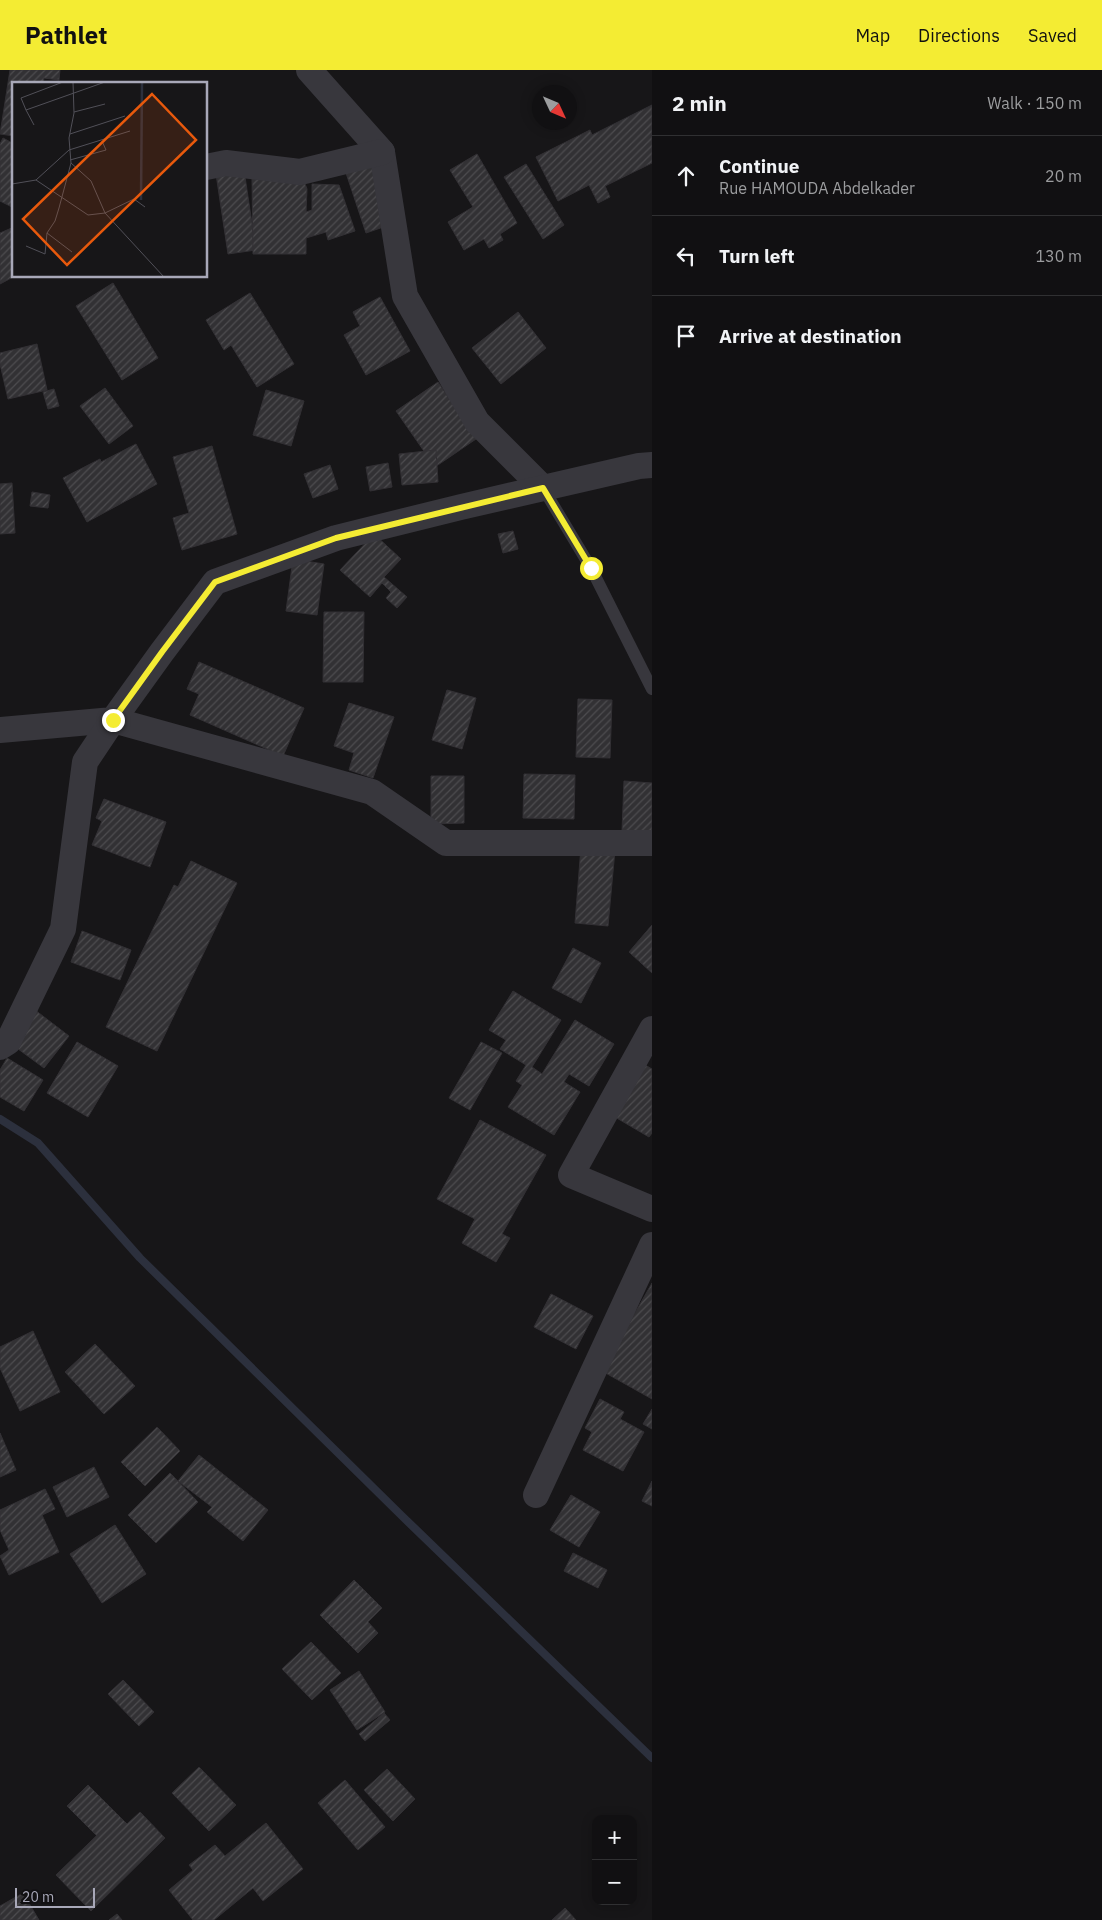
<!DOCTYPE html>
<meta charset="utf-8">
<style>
:root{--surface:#111012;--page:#1e1e20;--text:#f1f3f6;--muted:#9c9d9f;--line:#303032;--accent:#f4ec33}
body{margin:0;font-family:"IBM Plex Sans",sans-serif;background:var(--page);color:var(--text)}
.controls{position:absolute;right:15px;bottom:15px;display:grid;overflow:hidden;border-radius:10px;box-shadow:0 2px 12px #0003}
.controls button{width:45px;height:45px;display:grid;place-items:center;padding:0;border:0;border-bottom:1px solid var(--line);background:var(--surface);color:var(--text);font:25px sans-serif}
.compass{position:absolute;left:532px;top:15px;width:45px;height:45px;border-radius:50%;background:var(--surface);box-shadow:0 2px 12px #0003;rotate:134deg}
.scale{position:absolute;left:15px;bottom:12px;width:80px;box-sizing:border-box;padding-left:5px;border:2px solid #a8a8b8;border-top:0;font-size:14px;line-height:18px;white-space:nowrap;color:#a8a8b8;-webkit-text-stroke:4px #121113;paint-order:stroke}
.stop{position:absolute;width:15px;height:15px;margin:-11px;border:4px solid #f4ec33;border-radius:50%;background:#fff}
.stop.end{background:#f4ec33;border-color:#fff;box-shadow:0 1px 5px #0008}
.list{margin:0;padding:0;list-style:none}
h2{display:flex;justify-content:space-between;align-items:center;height:65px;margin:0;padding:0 20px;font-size:21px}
h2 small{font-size:16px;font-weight:400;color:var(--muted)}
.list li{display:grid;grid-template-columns:32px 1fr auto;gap:15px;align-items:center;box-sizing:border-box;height:80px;padding:0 20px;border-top:1px solid var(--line)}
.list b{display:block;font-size:19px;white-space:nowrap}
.list p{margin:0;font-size:16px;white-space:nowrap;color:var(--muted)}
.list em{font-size:16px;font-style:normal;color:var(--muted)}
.icon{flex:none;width:28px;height:28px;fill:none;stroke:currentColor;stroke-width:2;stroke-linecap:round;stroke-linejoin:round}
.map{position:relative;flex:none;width:652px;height:1850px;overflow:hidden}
header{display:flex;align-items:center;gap:30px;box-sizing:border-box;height:70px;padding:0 25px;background:var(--accent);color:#111}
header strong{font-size:24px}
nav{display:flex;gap:28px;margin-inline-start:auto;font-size:18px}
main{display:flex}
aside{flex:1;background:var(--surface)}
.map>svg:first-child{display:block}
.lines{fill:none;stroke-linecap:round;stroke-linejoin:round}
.stream{stroke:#2c303d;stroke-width:8}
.building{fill:url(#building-hatch);stroke:#323034}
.lane{stroke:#38373d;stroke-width:12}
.street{stroke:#38373d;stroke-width:26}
.route{stroke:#f4ec33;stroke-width:6}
.inset-river{fill:none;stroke:#2c303d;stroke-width:2.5}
.inset-road{fill:none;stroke:#515058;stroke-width:1}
.view{fill:#e8590c;fill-opacity:0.15;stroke:#e8590c;stroke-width:2.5}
.inset-edge{fill:none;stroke:#a8a8b8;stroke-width:2.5}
</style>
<header>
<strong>Pathlet</strong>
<nav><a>Map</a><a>Directions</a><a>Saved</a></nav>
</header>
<main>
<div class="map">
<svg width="652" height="1850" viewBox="0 0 652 1850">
<defs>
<pattern id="building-hatch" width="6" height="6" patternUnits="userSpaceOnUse" patternTransform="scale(1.25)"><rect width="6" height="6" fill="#323134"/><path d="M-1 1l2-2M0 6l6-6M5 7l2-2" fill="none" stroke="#4d4c4f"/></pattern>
</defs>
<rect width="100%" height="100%" fill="#171618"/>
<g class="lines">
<path class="stream" d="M0 1049 38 1073 140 1188 402 1446 652 1688"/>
</g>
<g class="building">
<path d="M10 0H60L59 10 44 8 43 14H14V66L0 64Z"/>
<path d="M652 35V93L605 116 610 127 598 133 589 115 558 131 536 87 590 60 592 65Z"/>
<path d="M3 68 14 74V138L0 131V74Z"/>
<path d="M477 84 517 153 500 164 503 170 489 178 484 169 464 180 448 152 473 137 450 100Z"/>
<path d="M371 92 392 154 366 163 345 100Z"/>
<path d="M526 94 564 155 543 169 504 107Z"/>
<path d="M244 100 256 180 228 184 216 104Z"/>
<path d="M302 106 307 119 306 142 312 140V114L339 115 355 161 328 170 326 162 306 168V184H253L252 109Z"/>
<path d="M14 157 15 206 0 214V163Z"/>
<path d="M113 213 158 288 122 310 76 236Z"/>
<path d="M250 223 294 294 257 317 231 275 224 280 206 250Z"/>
<path d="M380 227 410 281 366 305 344 265 360 256 353 242Z"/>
<path d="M518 242 546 278 501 314 472 278Z"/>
<path d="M37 274 47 320 8 329 0 294V283Z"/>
<path d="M438 312 476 369 435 397 396 341Z"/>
<path d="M105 318 133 356 109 374 80 336Z"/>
<path d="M54 319 59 336 48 339 43 322Z"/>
<path d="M266 320 304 331 291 376 253 365Z"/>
<path d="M136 374 157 414 87 452 63 408 100 389 101 392Z"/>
<path d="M212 376 237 464 182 480 173 448 189 443 173 387Z"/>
<path d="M436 380 438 412 402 415 399 384Z"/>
<path d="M388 393 392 417 370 421 366 397Z"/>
<path d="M330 395 338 419 313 428 304 404Z"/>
<path d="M12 413 15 463 0 464V414Z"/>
<path d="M32 422 50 425 48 438 30 436Z"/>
<path d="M513 461 518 479 503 483 498 464Z"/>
<path d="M374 464 401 489 384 507 407 527 397 538 386 528 391 522 382 513 370 527 340 500Z"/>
<path d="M293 489 324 494 317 545 286 541Z"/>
<path d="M324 542H364L363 612H323Z"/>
<path d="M199 592 304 638 283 686 190 645 199 624 187 619Z"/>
<path d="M447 620 476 628 462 679 432 670Z"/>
<path d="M578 629 612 630 610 688 576 687Z"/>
<path d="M349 633 394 647 373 708 349 700 354 683 334 676Z"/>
<path d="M524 704 575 705 574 749 523 748Z"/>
<path d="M431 706H464V753L431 754Z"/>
<path d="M624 711 652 713V762L622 761Z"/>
<path d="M104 729 166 752 150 797 92 775 102 751 96 748Z"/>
<path d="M581 777 615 780 608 856 575 853Z"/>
<path d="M191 791 237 813 157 981 106 957 174 815 178 817Z"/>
<path d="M652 855V903L629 882Z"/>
<path d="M82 861 131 880 120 910 71 892Z"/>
<path d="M573 878 601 893 581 933 552 918Z"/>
<path d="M513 921 561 950 532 997 542 1004 575 950 614 974 589 1016 569 1004 564 1012 580 1022 554 1065 508 1037 522 1015 516 1011 526 995 500 979 506 970 489 960Z"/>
<path d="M35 940 69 966 44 998 10 973Z"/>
<path d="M77 972 118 996 88 1047 47 1023Z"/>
<path d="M481 972 502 983 470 1040 449 1028Z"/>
<path d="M7 988 43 1010 24 1041 0 1027V1000Z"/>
<path d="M645 995 652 999V1063L649 1067 615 1047Z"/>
<path d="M480 1050 546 1085 502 1164 510 1168 496 1192 462 1173 475 1149 437 1129Z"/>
<path d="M652 1213V1329L602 1301Z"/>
<path d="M551 1224 593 1246 576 1279 534 1257Z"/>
<path d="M33 1261 60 1322 20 1341 0 1298V1277Z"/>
<path d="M95 1274 135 1316 104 1344 65 1302Z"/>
<path d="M600 1329 624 1342 620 1349 644 1362 623 1401 583 1380 592 1362 585 1358Z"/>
<path d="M652 1339V1359L643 1354Z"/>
<path d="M157 1357 180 1381 145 1416 121 1392Z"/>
<path d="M0 1363 16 1400 0 1407Z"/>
<path d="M199 1385 268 1440 243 1471 207 1442 212 1437 178 1411Z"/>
<path d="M94 1397 109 1427 67 1447 53 1417Z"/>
<path d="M170 1403 198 1432 156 1473 128 1445Z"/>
<path d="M652 1411V1436L642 1431Z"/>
<path d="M45 1419 55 1439 42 1445 59 1482 9 1505 0 1486 9 1480 0 1460V1440Z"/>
<path d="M571 1425 600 1442 579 1477 550 1460Z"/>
<path d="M115 1455 146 1504 102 1533 70 1484Z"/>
<path d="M573 1483 607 1500 598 1518 564 1501Z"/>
<path d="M354 1510 382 1538 368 1552 378 1563 358 1583 320 1545Z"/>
<path d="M311 1572 341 1603 312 1630 282 1599Z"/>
<path d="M359 1601 385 1642 357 1660 330 1620Z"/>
<path d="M123 1610 154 1642 139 1656 108 1624Z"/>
<path d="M384 1643 390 1650 365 1671 359 1664Z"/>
<path d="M199 1697 236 1735 209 1761 172 1723Z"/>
<path d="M387 1699 415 1729 393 1751 364 1720Z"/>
<path d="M345 1710 385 1757 358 1780 318 1733Z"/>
<path d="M88 1715 118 1745 97 1766 67 1736Z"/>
<path d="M140 1742 165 1768 91 1841 56 1805 118 1745 127 1754Z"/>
<path d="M266 1753 303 1799 263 1831 253 1818 214 1850H193L169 1820 193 1800 189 1795 215 1775 225 1786Z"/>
<path d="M23 1823 39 1850H0V1836Z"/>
<path d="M565 1838 576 1850H552Z"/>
<path d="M117 1844 122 1850H109Z"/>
</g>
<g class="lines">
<path class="lane" d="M543 418 591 498 652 619"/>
<g class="street">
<path d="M309 0 382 82 405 226 477 352 543 418"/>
<path d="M206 97 226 93 300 102 382 82"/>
<path d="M0 660 113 650 162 582 215 512 336 468 461 437 639 396 652 395"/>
<path d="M652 959 571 1105 652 1139"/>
<path d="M0 977 8 972 63 859 85 692 113 650 372 722 446 773H652"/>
<path d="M536 1425 652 1175"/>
</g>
</g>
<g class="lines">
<path class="route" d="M113 650 162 582 215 512 336 468 543 418 591 498"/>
</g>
<g transform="translate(12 12)">
<rect width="195" height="195" fill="#171618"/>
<path class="inset-river" d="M129 118 130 0"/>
<path class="inset-road" d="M14 28 9 16 51 0M62 30 93 22M22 43 14 28 93 0M58 52 113 34M58 78 94 68 90 59M59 81 79 99 93 131 122 117 133 125M24 98 57 68 118 49M0 102 24 98 76 133 93 131 152 195M35 151 60 170M14 164 33 172 35 151 43 139 47 126 59 81 57 56 62 31 61 0"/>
<path class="view" d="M140 12 184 58 55 183 11 137Z"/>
<rect width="195" height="195" class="inset-edge"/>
</g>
</svg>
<div class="controls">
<button>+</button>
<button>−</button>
</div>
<svg class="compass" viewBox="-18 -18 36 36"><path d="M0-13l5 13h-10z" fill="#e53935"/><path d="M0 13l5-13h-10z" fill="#9c9d9f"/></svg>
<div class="scale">20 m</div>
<div class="stop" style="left:591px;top:498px"></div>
<div class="stop end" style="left:113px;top:650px"></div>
</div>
<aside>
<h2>2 min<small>Walk · 150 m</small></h2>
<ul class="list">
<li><svg class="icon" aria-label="ahead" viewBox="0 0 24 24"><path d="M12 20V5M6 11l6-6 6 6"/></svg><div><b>Continue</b><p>Rue HAMOUDA Abdelkader</p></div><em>20 m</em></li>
<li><svg class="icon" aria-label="left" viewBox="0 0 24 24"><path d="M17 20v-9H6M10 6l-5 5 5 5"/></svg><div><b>Turn left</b></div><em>130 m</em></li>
<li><svg class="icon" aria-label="arrive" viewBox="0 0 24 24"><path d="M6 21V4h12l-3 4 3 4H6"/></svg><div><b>Arrive at destination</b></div></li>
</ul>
</aside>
</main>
